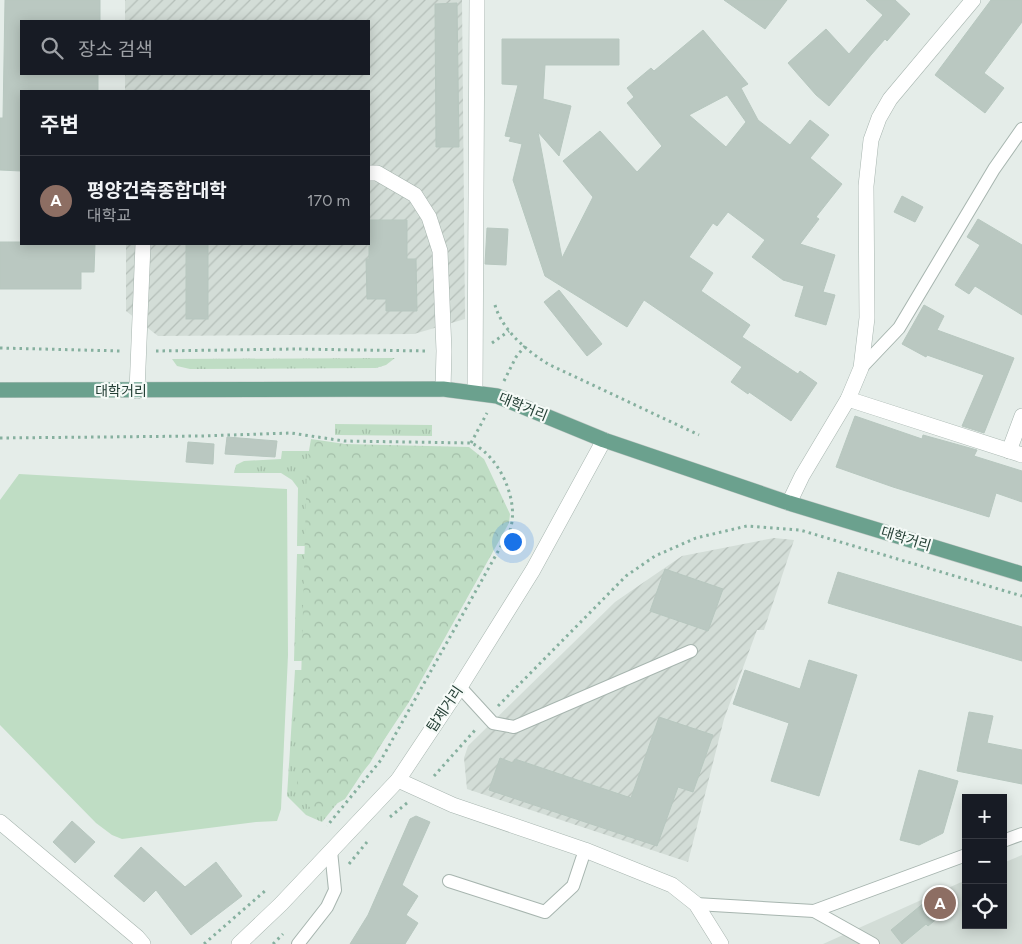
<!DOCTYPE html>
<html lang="ko">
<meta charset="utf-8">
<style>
:root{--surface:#171b24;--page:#242831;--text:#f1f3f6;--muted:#9ea1a6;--line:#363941;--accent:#ec7864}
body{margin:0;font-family:Figtree,"Noto Sans KR",sans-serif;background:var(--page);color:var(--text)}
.controls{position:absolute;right:15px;bottom:15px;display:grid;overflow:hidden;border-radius:0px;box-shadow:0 2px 12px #0003}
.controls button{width:45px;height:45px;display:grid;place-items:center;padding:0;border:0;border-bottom:1px solid var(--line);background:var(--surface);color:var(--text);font:25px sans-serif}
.you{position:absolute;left:512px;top:541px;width:18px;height:18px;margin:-12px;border:4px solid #fff;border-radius:50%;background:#1a73e8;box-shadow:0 0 0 8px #1a73e833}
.badge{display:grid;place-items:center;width:32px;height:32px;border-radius:50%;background:var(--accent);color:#fff;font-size:16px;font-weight:700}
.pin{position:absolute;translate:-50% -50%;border:2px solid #fff;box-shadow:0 1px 5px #0006}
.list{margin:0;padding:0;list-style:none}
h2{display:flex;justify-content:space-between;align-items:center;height:65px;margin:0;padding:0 20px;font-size:21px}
h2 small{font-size:16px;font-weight:400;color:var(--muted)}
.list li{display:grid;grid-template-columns:32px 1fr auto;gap:15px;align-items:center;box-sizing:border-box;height:90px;padding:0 20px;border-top:1px solid var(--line)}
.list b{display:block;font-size:19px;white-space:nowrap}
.list p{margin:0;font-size:16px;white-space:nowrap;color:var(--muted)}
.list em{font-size:16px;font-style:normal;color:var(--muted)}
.icon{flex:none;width:28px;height:28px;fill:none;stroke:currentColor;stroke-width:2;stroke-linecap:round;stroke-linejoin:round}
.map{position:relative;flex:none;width:1022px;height:944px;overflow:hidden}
.search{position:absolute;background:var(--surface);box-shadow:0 2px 12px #0003;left:20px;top:20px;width:350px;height:55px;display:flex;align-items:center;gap:12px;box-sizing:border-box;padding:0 18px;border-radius:0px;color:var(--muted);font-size:19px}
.panel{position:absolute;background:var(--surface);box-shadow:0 2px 12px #0003;left:20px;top:90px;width:350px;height:155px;border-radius:0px}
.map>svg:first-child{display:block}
.built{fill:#d3ddd7}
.industrial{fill:url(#industrial-furrows)}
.grass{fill:url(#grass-tufts)}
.park{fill:url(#park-crowns)}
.pitch{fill:#bfddc4}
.building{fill:#bac8c1;stroke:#b7c7bf;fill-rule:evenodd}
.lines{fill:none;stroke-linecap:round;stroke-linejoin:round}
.service-casing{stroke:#a7b5af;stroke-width:14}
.minor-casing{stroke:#a7b5af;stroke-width:16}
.primary-casing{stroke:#c2c9c6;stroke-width:16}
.path{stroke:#86b09f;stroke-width:3;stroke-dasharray:2.5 4;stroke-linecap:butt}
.service{stroke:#fff;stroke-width:12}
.minor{stroke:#fff;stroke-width:15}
.primary{stroke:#6ba18e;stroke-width:15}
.labels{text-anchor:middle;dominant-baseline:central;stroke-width:4.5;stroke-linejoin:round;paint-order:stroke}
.street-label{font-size:14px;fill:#243f35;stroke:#f5faf7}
</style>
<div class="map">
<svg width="1022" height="944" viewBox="0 0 1022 944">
<defs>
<pattern id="industrial-furrows" width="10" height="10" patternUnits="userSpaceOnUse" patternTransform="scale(1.25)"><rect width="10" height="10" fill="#d3ddd7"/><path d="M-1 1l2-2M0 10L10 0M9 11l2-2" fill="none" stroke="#b5bfb9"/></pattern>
<pattern id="grass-tufts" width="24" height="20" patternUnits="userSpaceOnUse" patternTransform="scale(1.25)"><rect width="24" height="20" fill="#bfddc4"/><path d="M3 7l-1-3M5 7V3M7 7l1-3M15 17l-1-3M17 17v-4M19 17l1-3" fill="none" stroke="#a4bfa9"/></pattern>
<pattern id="park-crowns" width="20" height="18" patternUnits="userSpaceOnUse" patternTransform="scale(1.25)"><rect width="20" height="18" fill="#bfddc4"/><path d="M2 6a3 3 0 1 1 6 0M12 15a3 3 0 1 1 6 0" fill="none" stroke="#a4bfa9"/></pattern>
</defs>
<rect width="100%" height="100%" fill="#e5ede9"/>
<path class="built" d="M1022 855V944H823L966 880V925H1003V863Z"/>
<g class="industrial">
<path d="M125 0H462L465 319 414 334 158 336 126 311V244H369V91H125V74H369V21H125Z"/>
<path d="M774 538 794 540 764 630H757L724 719 688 862 467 789 464 758 468 746 615 602 682 556Z"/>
</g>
<g class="grass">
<path d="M395 358 386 365 376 368 190 369 177 366 172 359Z"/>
<path d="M335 424 432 425V436L335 435Z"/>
<path d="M282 451H311L309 546H297L298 488 292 480 281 473H234L236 465 244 461 281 459Z"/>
<path d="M297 554H309L307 661H294Z"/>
<path d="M295 670H307L397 718 370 763 322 822 306 815 287 796Z"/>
</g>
<path class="park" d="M311 439 345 444 469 447 484 459 510 514 509 523 409 702 345 799 322 812 314 811 304 802 297 785 299 756 307 462Z"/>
<path class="pitch" d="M19 474 287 489 288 655 281 809 277 821 256 822 122 839 112 835 96 823 0 725V500Z"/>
<g class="building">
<path d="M5 0H100V21H21V74H98V91H21V171L0 170V118H3Z"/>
<path d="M724 0H787L765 29Z"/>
<path d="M866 0H895L910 14 887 41 885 39 871 55 829 106 816 95 788 63 826 29 849 54 883 15Z"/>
<path d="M991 0H1022V22L984 73 1004 88 985 113 935 75Z"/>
<path d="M457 3 459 147H436L435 4Z"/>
<path d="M703 30 748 84 741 88 758 120 790 145 810 120 829 135 810 158 842 184 816 217 819 219 800 244 835 255 823 292 835 295 826 325 795 316 804 286 783 280 752 257 765 240 728 212 717 226 713 223 689 257 713 273 701 291 750 325 742 337 798 374 800 371 817 383 791 421 749 392 748 394 731 382 742 367 644 300 627 327 545 276 513 180 522 144 509 141 511 137 505 136 518 85 502 84V39H619V65H545L543 99 571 106 559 156 538 132 562 258 593 197 563 161 600 131 637 172 662 146 627 103 634 97 627 88 651 68 654 71ZM727 95 746 122 726 147 689 115Z"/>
<path d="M902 196 923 207 915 222 894 212Z"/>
<path d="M978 219 1022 245V315L975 286 969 294 955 285 980 245 967 237Z"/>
<path d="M369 220H407V259H416L417 311H386V299H367L366 259H369Z"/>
<path d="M487 228 508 229 506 265 485 264Z"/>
<path d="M0 242H21V244H95L94 272H81V289H0Z"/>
<rect x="186" y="244" width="22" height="75"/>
<path d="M559 290 602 344 587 356 544 302Z"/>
<path d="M924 305 944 316 937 330 1014 358 984 433 962 426 984 375 927 355 926 357 902 344Z"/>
<path d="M855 416 922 439 923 435 977 450 974 456 1022 471V502L996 493 989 517 893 487 836 467Z"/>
<path d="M227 437 277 441 275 457 225 454Z"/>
<path d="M188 442 214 444 213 464 186 462Z"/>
<path d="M665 569 723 589 708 631 650 611Z"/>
<path d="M838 572 1022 627V661L828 603Z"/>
<path d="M809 660 857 675 819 796 771 781 789 723 733 704 745 670 800 689Z"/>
<path d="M969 712 993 716 987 743 1022 750V784L957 771Z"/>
<path d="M659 717 713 735 693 792 678 787 657 846 489 790 500 758 513 763 515 759 631 798Z"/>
<path d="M919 770 958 781 943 833 919 845 900 840Z"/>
<path d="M416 816 430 822 402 885 418 896 406 915 418 923 405 944H350L368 915 410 819Z"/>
<path d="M72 821 95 842 75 863 53 842Z"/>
<path d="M141 847 185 887 216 862 242 896 191 935 156 890 144 902 114 876Z"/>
<path d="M942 888 955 904 928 926 926 924 902 944 891 930Z"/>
</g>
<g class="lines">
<defs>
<g id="service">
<path d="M861 368 899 328 994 169 1022 129"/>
<path d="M460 687 493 723 514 727 691 651"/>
<path d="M1003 841 1022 834"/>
<path d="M449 881 545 912 573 886 585 850"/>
<path d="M696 904 814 911 873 944"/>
<path d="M814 911 966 855"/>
<path d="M298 944 327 907 335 890 331 851"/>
</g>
<g id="minor">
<path d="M369 173H377L415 195 429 217 440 251 444 351 443 389"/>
<path d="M137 391 143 244"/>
<path d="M475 392 477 0"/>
<path d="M848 399 1022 455"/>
<path d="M1009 451 1022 416"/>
<path d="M789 503 802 476 848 399 861 368 867 318 866 186 871 140 879 118 890 99 973 0"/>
<path d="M398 780 453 805 585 850 672 885 696 904 721 944"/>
<path d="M0 822 137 937 143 944"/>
<path d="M239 944 281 904 398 780 460 687 533 570 604 440"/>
</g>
<path id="primary" d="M0 390 443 389 497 396 604 440 789 503 1022 574"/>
</defs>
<use href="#service" class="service-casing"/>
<use href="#minor" class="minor-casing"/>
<use href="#primary" class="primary-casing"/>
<g class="path">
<path d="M495 305C502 330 527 351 548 364L699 435"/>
<path d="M492 343 509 331"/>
<path d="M0 348 122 351"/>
<path d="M156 351 296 349 427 351"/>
<path d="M504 381 516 357 525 346"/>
<path d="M0 438 201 436 291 433 344 441 471 443C499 455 520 501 510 530L381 760 327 826"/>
<path d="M471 443 487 413"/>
<path d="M498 706 626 576 655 556 696 538 747 526 800 530 1022 596"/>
<path d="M434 776 476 729"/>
<path d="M390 817 407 803"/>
<path d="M349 864 367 842"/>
<path d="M204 944 266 890"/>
<path d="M273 944 283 934"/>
</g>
<use href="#service" class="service"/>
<use href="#minor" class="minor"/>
<use href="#primary" class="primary"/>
</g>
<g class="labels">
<g class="street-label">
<text x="121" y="391">대학거리</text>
<text transform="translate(523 407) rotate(22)">대학거리</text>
<text transform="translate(906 539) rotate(17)">대학거리</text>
<text transform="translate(445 709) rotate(-56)">탑제거리</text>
</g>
</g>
</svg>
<div class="controls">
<button>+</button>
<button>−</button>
<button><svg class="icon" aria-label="locate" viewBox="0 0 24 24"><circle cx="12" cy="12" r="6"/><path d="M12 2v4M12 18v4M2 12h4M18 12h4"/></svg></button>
</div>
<div class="you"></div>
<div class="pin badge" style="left:940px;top:903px;background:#8d6e63">A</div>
<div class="search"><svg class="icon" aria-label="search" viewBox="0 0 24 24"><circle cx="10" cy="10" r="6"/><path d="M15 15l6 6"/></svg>장소 검색</div>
<section class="panel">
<h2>주변<small></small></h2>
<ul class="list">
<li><span class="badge" style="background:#8d6e63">A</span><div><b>평양건축종합대학</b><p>대학교</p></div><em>170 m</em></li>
</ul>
</section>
</div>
